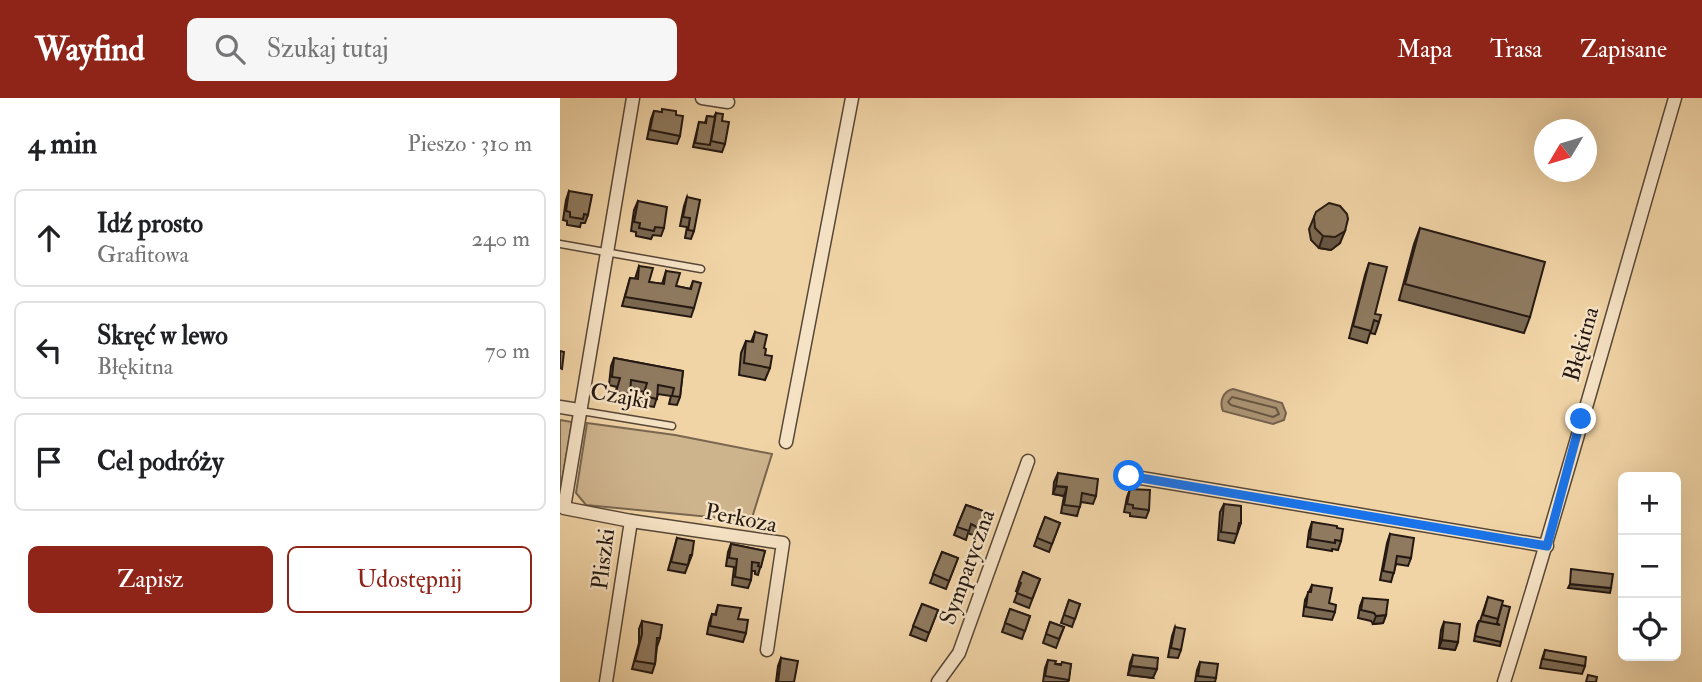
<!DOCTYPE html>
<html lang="pl">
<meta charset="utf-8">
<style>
:root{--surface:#fff;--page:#f6f6f6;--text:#202124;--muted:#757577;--line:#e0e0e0;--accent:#8f2418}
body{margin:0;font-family:"IM FELL Double Pica",serif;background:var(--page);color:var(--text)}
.controls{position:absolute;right:21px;bottom:21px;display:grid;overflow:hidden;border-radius:10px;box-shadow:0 7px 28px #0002}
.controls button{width:63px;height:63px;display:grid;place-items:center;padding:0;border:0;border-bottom:2px solid var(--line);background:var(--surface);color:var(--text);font:35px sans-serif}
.compass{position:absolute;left:974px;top:21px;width:63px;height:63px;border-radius:50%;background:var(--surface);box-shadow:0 7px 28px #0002;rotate:232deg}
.stop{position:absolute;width:21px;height:21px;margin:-16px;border:5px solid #1a73e8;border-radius:50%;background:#fff}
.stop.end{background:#1a73e8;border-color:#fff;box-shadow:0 2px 7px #0008}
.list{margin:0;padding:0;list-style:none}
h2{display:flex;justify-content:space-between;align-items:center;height:91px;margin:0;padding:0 28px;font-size:30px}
h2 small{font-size:23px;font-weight:400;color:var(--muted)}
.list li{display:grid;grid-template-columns:46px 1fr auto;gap:21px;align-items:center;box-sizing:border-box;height:98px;margin:0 14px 14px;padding:0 14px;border:2px solid var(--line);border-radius:10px}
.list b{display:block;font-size:26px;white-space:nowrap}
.list p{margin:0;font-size:23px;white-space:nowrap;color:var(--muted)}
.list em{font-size:23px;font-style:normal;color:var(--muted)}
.actions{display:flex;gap:14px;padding:21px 28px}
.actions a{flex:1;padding:16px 0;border:2px solid var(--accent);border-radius:10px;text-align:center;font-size:24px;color:var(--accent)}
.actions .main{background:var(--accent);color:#fff}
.icon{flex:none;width:38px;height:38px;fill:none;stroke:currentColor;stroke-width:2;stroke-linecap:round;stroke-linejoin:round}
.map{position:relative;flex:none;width:1142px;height:584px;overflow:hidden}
header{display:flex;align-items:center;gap:42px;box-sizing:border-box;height:98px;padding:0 35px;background:var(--accent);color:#fff}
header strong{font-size:33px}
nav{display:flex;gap:38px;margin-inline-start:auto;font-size:24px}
.search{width:490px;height:63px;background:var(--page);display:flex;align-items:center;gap:18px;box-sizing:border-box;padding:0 24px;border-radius:10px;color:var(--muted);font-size:26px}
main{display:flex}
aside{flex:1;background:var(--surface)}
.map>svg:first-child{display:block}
.green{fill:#ceb48d;stroke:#796650;stroke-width:2}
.water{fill:#ab9474;stroke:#75624d;stroke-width:2}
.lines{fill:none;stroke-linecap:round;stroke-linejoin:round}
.shore{stroke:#685643;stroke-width:2}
.lane-casing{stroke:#574737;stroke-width:9}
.street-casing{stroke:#574737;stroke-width:15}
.lane{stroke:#f6e3c5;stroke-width:6}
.street{stroke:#f6e3c5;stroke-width:12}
.wall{fill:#7b6952;stroke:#241812;stroke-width:2}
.shaded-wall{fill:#645542;stroke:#241812;stroke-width:2}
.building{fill:#8f7a5f;stroke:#241812;stroke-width:2}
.route{stroke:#1a73e8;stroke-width:9}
.labels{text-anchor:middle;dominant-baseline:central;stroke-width:5;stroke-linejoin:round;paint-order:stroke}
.street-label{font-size:23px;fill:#241812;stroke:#f6e3c5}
</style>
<header>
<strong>Wayfind</strong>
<div class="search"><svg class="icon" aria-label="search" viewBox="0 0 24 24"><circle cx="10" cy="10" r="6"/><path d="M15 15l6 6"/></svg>Szukaj tutaj</div>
<nav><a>Mapa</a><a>Trasa</a><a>Zapisane</a></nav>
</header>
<main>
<aside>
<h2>4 min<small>Pieszo · 310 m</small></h2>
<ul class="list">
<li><svg class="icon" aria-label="ahead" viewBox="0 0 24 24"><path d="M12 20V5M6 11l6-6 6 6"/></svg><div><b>Idź prosto</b><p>Grafitowa</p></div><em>240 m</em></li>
<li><svg class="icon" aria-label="left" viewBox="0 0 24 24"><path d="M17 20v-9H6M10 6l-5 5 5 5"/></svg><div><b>Skręć w lewo</b><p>Błękitna</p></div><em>70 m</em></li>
<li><svg class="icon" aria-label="arrive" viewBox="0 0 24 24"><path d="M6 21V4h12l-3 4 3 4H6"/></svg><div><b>Cel podróży</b></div></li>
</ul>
<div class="actions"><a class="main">Zapisz</a><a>Udostępnij</a></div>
</aside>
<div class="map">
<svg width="1142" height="584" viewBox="0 0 1142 584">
<rect width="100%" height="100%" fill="#f1d4a6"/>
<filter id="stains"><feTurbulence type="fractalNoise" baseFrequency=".00286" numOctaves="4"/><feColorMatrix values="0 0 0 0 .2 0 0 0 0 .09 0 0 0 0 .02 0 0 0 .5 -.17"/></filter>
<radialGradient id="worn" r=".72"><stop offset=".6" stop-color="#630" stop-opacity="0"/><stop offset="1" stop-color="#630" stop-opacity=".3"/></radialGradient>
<g class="green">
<path d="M0 322 12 324 0 394Z"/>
<path d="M27 325 115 337 212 356 191 423 26 407 16 395Z"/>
</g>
<path class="water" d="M673 291 722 305 726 315 724 322 713 326 663 313C659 304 663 293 673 291Z"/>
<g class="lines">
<path class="shore" d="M672 299 716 310 719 316 713 319 671 307 668 304Z"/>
<defs>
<g id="lane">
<path d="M0 146 141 171"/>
<path d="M21 313 112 328"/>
</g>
<g id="street">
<path d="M142 0 168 4"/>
<path d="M0 309 19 312"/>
<path d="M226 344 292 0"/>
<path d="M569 378 987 448"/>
<path d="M71 423 223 445 207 552"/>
<path d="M46 584 71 423 4 410 73 0"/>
<path d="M378 584 399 555 468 363"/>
<path d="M944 584C1005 390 1058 195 1115 0"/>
</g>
</defs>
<use href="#lane" class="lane-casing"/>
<use href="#street" class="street-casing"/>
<use href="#lane" class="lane"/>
<use href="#street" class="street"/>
</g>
<g class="wall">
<path d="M94 13 116 17 120 38 117 46 87 41 91 21Z"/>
<path d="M156 15 162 23 165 46 162 54 133 49 139 24 145 25 147 18 154 19Z"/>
<path d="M9 93 28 117 25 125H21L20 129 7 127V123L3 122 6 102Z"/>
<path d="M127 99 134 133 131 141 125 140 127 129 120 128 124 108Z"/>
<path d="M78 103 104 130 101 138 93 137 91 141 76 138V134L71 133 74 112Z"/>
<path d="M754 119 780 145 771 152 759 150 751 142 749 131Z"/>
<path d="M860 130 970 219 964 235 839 202 854 146Z"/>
<path d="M809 165 815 216 819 224 815 236 810 235 807 245 789 240 805 177Z"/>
<path d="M79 168 89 184 102 186 106 173 116 188 130 191 133 183 134 210 131 219 62 208 70 180 75 181Z"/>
<path d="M195 234 204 250 205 257 210 270 205 282 179 277 181 255 186 243 191 244Z"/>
<path d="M54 260 123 273 120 299 117 307 109 306 111 298 98 296 94 309 80 307 84 294 71 291 67 305 53 302 57 289 49 287 51 268Z"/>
<path d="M498 375 536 398 533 406 521 404 517 418 501 415 504 398 493 396 494 384Z"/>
<path d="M570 391 589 412 586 420 570 418V415L564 414 567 399Z"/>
<path d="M664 406 681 425 674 445 658 442 660 414Z"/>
<path d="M406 407 429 415 420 440 408 435 406 442 394 437Z"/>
<path d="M485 419 500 425 489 454 474 448Z"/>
<path d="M752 424 777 430 781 443 778 452 772 451V453L747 449 749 433Z"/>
<path d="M830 436 851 460 848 468 836 466 831 484 820 482 827 445Z"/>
<path d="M117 440 132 457 125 475 108 472Z"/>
<path d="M171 446 205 453 198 477 195 476V473H192L191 482 188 490 172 487 174 469 166 468 168 454Z"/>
<path d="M382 454 398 460 386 491 370 485Z"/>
<path d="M463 474 480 481 469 510 454 504 458 493H456Z"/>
<path d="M752 487 775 514 772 522 743 518 745 502Z"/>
<path d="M928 499 941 510V544L940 548 914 543 917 527 919 523H920Z"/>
<path d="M803 500 826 517 823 525 813 526 811 523 798 520 800 508Z"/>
<path d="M509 502 520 506 512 529 501 525Z"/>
<path d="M362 506 378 512 366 543 350 537Z"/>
<path d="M158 507 178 521 186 535 183 544 147 536 149 525 152 516 155 517Z"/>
<path d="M450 511 470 518 462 541 442 534Z"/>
<path d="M82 523 100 540 97 549 95 566 92 575 72 571 79 545V531Z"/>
<path d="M490 524 504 529 496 550 483 545Z"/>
<path d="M884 524 898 544 895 552 879 550 881 532Z"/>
<path d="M615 529 621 552 618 560 608 559 612 538Z"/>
<path d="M985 552 1025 568 1022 576 980 570 982 561Z"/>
<path d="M573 557 593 580 568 577 570 565Z"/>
<path d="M221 560 234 584H216L218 568Z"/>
<path d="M488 562 495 566H511L508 584H483L485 570Z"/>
<path d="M640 564 656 580 655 584H635L637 572Z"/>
</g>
<g class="shaded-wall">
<path d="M785 133 780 145 771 152 759 150 763 138Z"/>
<path d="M496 388 507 389 504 398 493 396Z"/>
<path d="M1010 486 1051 490 1050 495 1008 490Z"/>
<path d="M826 517 823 525 813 526 816 518Z"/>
<path d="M882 542 898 544 895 552 879 550Z"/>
<path d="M571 568 597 571 593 580 568 577Z"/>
</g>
<g class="building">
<path d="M102 11 116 13V17L123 18 120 38 90 32 94 13 102 14Z"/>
<path d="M156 15 163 16 162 23 169 24 165 46 151 43Z"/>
<path d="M147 18 155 19 150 47 135 45 139 24 146 25Z"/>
<path d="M9 93 32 97 28 117 24 116 23 121 10 119V114L6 113Z"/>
<path d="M127 99 140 102 134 133 128 132 130 120 123 119Z"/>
<path d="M78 103 107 109 104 130 95 129 94 133 79 130 80 125 74 124Z"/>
<path d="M769 105 780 108 787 116 788 121 785 133 775 139 763 138 755 130 754 119 756 114Z"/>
<path d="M860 130 985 164 970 219 845 186Z"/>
<path d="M809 165 827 169 815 216 821 217 819 224 814 222 811 233 793 228Z"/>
<path d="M79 168 93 170 89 184 104 186 106 173 120 175 116 188 131 191 133 183 141 185 134 210 65 199 70 180 78 181Z"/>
<path d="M195 234 207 237 204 250 206 251 205 257 212 258 210 270 184 265 186 243 193 244Z"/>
<path d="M0 253 4 254 2 271 0 270Z"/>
<path d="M54 260 123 273 120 299 112 298 114 290 98 287 97 301 83 298 87 285 71 282 70 296 56 294 60 280 52 279Z"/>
<path d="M498 375 538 381 536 398 522 395 520 409 504 407 507 389 496 388Z"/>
<path d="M570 391 590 392 589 412 573 410V407L567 406Z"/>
<path d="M664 406 681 408V425H679L677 436 661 434Z"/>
<path d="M406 407 429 415 423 432 411 426 409 433 397 429Z"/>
<path d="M485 419 500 425 492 446 477 440Z"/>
<path d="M752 424 777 428V430L783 431 781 443 775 442V445L750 441Z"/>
<path d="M830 436 854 440 851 460 837 458 834 475 823 473Z"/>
<path d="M117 440 134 443 132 457H130L128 467 111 464Z"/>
<path d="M171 446 205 453 201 469 198 468 199 465 192 464 191 482 175 479 177 461 169 460Z"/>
<path d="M382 454 398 460 389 483 373 476Z"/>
<path d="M1011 471 1053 476 1051 490 1010 486Z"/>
<path d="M463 474 480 481 472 501 457 495 461 485 459 484Z"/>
<path d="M752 487 772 490 769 505 776 507 775 514 746 509 748 494H751Z"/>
<path d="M928 499 943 503 938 521 923 517Z"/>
<path d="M803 500 828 502 826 517 816 518 814 515 801 512Z"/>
<path d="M509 502 520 506 515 521 504 517Z"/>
<path d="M362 506 378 512 369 535 353 528Z"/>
<path d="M158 507 181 510 178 521 188 522 186 535 150 528 152 516 156 517Z"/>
<path d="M942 507 950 509 941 544 915 538 919 523 940 527 937 525Z"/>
<path d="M450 511 470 518 465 533 445 525Z"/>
<path d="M82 523 102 527 100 540H97L95 566 75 563 82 536Z"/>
<path d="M490 524 504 529 499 541 486 536Z"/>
<path d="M884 524 900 526 898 544 882 542Z"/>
<path d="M615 529 625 531 621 552 611 550Z"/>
<path d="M985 552 1026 559 1025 568 983 561Z"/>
<path d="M573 557 598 560 597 571 571 568Z"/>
<path d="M221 560 238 563 234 584H218Z"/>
<path d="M488 562 496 563 495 566 501 567 502 564 511 566 509 582 485 578Z"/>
<path d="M640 564 658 566 656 580 638 578Z"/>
<path d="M1028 577 1037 579 1036 584H1026Z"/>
</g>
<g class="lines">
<path class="route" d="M569 378 987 448 1021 321"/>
</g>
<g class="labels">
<g class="street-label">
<text transform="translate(1021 246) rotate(-74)">Błękitna</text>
<text transform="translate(60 298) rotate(10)">Czajki</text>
<text transform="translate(181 420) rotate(11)">Perkoza</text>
<text transform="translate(43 461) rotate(-83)">Pliszki</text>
<text transform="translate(407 469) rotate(-70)">Sympatyczna</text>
</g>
</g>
<rect width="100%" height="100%" filter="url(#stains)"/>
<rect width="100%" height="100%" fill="url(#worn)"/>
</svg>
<div class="controls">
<button>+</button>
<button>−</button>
<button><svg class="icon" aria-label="locate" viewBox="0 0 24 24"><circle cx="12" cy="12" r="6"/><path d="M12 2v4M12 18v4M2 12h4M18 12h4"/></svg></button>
</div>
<svg class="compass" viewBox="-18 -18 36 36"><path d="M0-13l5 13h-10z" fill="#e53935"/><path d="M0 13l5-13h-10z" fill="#757577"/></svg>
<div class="stop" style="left:569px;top:378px"></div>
<div class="stop end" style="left:1021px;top:321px"></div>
</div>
</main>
